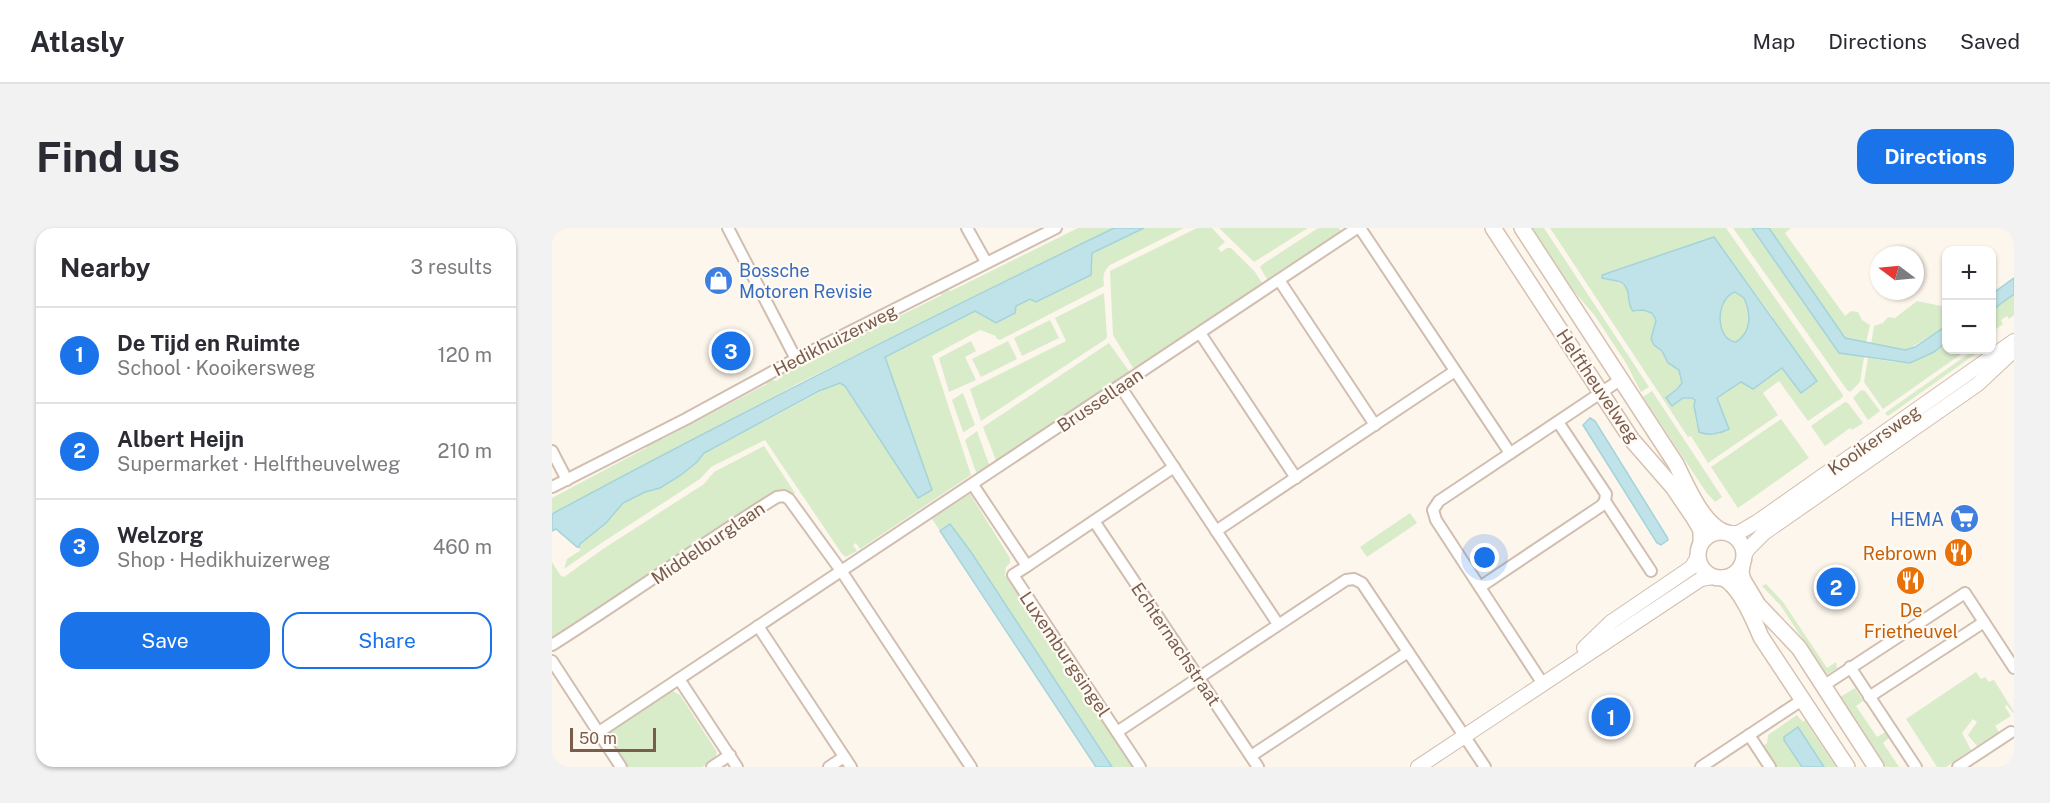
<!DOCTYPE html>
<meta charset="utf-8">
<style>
:root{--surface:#fff;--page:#f2f2f3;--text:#2b2b33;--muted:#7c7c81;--line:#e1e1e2;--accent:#1a73e8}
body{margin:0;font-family:"Public Sans",sans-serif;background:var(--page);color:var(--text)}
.controls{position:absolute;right:18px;top:18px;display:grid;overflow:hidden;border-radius:12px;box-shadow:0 2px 4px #0004}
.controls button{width:54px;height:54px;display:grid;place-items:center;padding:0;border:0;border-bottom:2px solid var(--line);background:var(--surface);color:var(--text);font:30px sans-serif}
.compass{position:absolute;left:1318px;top:18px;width:54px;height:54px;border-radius:50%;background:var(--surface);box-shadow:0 2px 4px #0004;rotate:286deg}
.scale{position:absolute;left:18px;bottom:15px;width:86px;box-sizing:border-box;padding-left:6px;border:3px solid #7a5c4d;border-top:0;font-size:16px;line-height:21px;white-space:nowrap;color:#7a5c4d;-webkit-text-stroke:4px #fffaf3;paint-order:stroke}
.you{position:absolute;left:933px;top:330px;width:21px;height:21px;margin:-15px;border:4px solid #fff;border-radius:50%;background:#1a73e8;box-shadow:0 0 0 9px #1a73e833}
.badge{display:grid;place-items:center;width:39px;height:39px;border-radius:50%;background:var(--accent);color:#fff;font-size:20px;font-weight:700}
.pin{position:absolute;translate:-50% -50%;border:3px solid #fff;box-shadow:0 2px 6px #0006}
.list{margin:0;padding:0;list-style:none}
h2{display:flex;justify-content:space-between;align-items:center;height:78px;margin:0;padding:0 24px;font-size:26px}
h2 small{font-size:20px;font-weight:400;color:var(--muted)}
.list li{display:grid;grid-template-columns:39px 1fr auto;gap:18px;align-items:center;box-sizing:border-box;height:96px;padding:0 24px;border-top:2px solid var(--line)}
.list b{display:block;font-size:22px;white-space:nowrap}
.list p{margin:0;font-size:20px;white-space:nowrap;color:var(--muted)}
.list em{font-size:20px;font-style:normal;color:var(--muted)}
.actions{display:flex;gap:12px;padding:18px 24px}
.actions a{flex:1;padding:14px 0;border:2px solid var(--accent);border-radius:18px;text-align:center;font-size:21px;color:var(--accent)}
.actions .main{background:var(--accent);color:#fff}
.map{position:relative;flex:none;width:1462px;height:539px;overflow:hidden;border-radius:18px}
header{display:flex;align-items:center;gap:36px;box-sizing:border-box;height:84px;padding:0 30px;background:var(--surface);border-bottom:2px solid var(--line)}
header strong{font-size:28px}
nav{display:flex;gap:33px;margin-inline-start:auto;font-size:21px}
.intro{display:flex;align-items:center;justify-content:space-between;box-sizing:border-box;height:144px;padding:0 36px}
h1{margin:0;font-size:42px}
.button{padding:15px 27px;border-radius:18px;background:var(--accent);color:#fff;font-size:21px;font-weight:700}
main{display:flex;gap:36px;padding:0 36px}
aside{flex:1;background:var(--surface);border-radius:18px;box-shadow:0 2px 4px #0004}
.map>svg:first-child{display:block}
.green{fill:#d8ecc9;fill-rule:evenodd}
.water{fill:#bfe3e8;stroke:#a5d3da;stroke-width:1.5;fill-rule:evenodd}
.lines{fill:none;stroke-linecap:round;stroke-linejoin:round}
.minor-casing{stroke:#d1beb0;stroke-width:14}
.tertiary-casing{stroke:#d1beb0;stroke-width:16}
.secondary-casing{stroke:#d6c0b0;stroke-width:18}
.minor{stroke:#fff;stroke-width:10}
.tertiary{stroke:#fff;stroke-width:14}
.secondary{stroke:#fff;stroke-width:15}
.labels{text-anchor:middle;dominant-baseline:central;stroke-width:4.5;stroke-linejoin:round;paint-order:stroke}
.shop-label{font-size:18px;fill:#366cbe;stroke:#fffaf3;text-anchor:start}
.street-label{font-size:18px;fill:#7a5c4d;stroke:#fffaf3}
.food-label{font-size:18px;fill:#c56008;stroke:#fffaf3;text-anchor:end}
</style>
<header>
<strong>Atlasly</strong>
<nav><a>Map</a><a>Directions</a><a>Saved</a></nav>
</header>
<div class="intro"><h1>Find us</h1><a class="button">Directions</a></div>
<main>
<aside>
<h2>Nearby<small>3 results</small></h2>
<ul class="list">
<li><span class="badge">1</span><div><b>De Tijd en Ruimte</b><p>School · Kooikersweg</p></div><em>120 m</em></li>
<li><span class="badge">2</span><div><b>Albert Heijn</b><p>Supermarket · Helftheuvelweg</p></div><em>210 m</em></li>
<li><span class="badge">3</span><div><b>Welzorg</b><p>Shop · Hedikhuizerweg</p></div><em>460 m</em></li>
</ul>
<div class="actions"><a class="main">Save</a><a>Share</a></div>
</aside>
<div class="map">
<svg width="1462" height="539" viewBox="0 0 1462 539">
<rect width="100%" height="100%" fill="#fdf6ec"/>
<g class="green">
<path d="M526 0H562L249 154 0 286V270L94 220 96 211 103 208 111 211 215 156 210 153 214 150 224 153 230 149 224 147 253 131 262 132 280 122 283 113 288 110 297 113 390 67 385 64 390 60 399 63Z"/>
<path d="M592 0H632L558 37C551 43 551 49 552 58L448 112 444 110V108L428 102 380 128 419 247 308 321 304 315 301 317 305 323 294 329 290 326 213 212 159 239 148 251 48 316 12 341 15 331 29 322 25 319 28 316 60 289 71 275 93 264 108 260 129 247 145 234 152 225 281 157 288 155 293 158 301 172 380 261 333 129 423 83 463 78 479 71 485 74 540 25Z"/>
<path d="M645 0H660L673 14 666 20 669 24 675 20H679L703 44 712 58 583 143 561 107 558 43Z"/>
<path d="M667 0H756L702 34Z"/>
<path d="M766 0H787L791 6 717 55 708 39 711 36Z"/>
<path d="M978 0H992L1097 159 1089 164 1074 135 1043 88 1015 55Z"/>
<path d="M998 0H1174L1291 167V169L1256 193 1227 153 1211 165 1226 187 1156 235 1139 208 1136 209ZM1162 9 1220 88 1230 140 1201 161 1189 154 1165 170 1168 206H1152L1144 195 1143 172 1140 170H1131L1120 178 1114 170 1130 155 1127 142 1116 135 1110 123 1102 117 1099 112 1104 92 1100 84 1091 82 1084 84C1068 58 1085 59 1050 50V47Z"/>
<path d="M1181 0H1200L1287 124 1312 129 1308 154 1298 164 1295 162Z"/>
<path d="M1217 0H1239L1233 5 1293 88 1299 83 1306 84 1310 92 1318 97 1314 115 1293 110Z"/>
<path d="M1183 63 1192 70C1199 85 1200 104 1184 114 1161 111 1165 71 1183 63Z"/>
<path d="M552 65 555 108 554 111 429 193 418 161 514 113 503 90Z"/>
<path d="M1462 66V87L1457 91 1455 88 1449 92 1451 96 1440 104V82Z"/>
<path d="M1365 73 1394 79V98L1355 122 1319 116 1322 98 1331 95 1336 89 1343 90Z"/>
<path d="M498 92 507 110 470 128 462 110Z"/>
<path d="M419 113 424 123 413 129 424 152 397 164 387 130Z"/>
<path d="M456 113 465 131 429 149 420 131Z"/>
<path d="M1394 114V122H1415L1331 181 1312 154 1316 130C1354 136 1362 139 1394 114Z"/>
<path d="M557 115 579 146 445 235 431 199Z"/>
<path d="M1422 122H1429L1336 188 1333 185Z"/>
<path d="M1309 162 1313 163 1328 183 1316 192 1301 170Z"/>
<path d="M1100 163 1170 269 1163 274 1154 264 1091 169Z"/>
<path d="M411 165 423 197 412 204H411L400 172Z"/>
<path d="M1293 174 1296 175 1311 195 1300 202 1298 200 1273 218 1259 198Z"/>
<path d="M1229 191 1257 230 1186 280 1159 239Z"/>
<path d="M425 203 438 239 425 247 413 212Z"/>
<path d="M212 218 243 265 239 267 234 263 227 264 34 388 35 391 0 413V334L9 348 12 349 51 321 152 256 162 244Z"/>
<path d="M418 266 458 330V335L454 339 453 347 580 539H560L419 324 398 296 388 303 380 291Z"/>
<path d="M858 285 865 295 815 329 808 319Z"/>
<path d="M1214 356 1231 374 1275 440 1284 434 1285 440 1274 447 1229 378 1210 358Z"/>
<path d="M1424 444 1429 451 1433 449 1437 454 1442 452 1462 484 1461 485 1455 477 1453 479 1459 488 1443 498 1447 504 1425 518 1416 507 1425 494 1421 491 1410 505 1419 522 1394 539H1385L1354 491Z"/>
<path d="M1303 460 1311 473 1304 478 1325 509 1335 503 1338 509 1331 515 1347 539H1334L1288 469Z"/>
<path d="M119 462 128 467 165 524 163 531 150 539H75L54 506Z"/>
<path d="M1245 487 1251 494 1253 492 1284 539H1272L1232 512 1250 539H1225L1211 518 1215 515 1216 507Z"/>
</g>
<g class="water">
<path d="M562 0H592L540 25 539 47 484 74 478 71 464 78 463 85 444 95 423 83 333 129 380 262 366 270 293 158 288 155 267 163 152 225 145 234 129 247 108 260 93 264 71 275 54 295 28 316 27 319H25L4 301 0 303V286C185 186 373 92 562 0Z"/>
<path d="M1200 0H1217L1293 110 1353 122 1363 119 1394 98V114L1382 124 1358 135 1287 125Z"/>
<path d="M1162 9 1265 153 1249 165 1230 140 1201 161 1189 154 1165 170 1177 201C1168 206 1156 208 1147 204L1142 178 1143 172 1140 170H1131L1120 178 1114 170 1125 161 1130 155 1127 142 1116 135 1110 123 1102 117 1099 111 1104 92 1100 85 1091 82 1081 83C1074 76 1080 62 1070 55 1065 52 1056 52 1050 50V47ZM1183 64 1192 70C1199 85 1200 104 1184 114 1162 111 1164 70 1183 64Z"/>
<path d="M1462 50V66L1440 82V66Z"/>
<path d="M1038 190 1043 193 1115 309 1116 312 1109 317 1105 315 1031 197Z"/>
<path d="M398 296 419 324 560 539H544L388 303Z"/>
<path d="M1246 499 1272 539H1250L1232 512V509Z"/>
</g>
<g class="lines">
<defs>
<g id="minor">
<path d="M176 0 244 131"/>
<path d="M415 0 434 34"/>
<path d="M808 0 958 225"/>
<path d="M727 52 823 197"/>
<path d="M648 105 744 250"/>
<path d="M568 158 726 396"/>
<path d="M1006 194 1054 266 1053 273 1099 343"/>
<path d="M0 223 15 252"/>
<path d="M421 257 475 338 461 347 588 539"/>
<path d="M0 259 134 191 244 131 504 0"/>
<path d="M542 293 706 539"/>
<path d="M664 303 903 143"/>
<path d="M475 338 622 239"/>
<path d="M928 359 1049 278 1053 273"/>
<path d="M206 398 299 539"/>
<path d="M0 417C76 369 149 316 225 269L232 268 237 271 290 344 419 539"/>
<path d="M0 433 69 539"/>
<path d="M1298 439 1364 539"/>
<path d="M127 451 185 539"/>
<path d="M991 456 884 292 881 282 887 273 1068 152"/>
<path d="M1271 458 1413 365 1462 440"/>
<path d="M1317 469 1432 394"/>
<path d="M47 504 805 0"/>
<path d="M565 504 794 352 802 351 810 355 933 539"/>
<path d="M1197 507 1218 539"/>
<path d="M699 528 856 424"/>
<path d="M160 539 178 527"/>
<path d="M277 539 292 529"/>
<path d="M1149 539 1250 472"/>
<path d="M1406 539 1459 504"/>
</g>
<g id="tertiary">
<path d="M1179 305H1186L1205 294 1462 113"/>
<path d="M1192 328 1196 321 1212 305 1426 156 1457 127"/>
<path d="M1032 420 1059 394 1140 339 1146 328"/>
<path d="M866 539 1149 351 1161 349"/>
</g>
<g id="secondary">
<path d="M941 0 1080 212 1121 259 1142 290 1149 302V314"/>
<path d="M970 0 1124 236C1134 256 1149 293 1170 303"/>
<circle cx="1169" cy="327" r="23"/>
<path d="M1190 337 1189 345 1191 352 1206 377 1247 420 1324 539"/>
<path d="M1171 350C1188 358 1202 392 1209 409L1295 539"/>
</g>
</defs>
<use href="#minor" class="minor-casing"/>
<use href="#tertiary" class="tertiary-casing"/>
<use href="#secondary" class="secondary-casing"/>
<use href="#minor" class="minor"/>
<use href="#tertiary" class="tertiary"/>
<use href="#secondary" class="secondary"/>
</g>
<defs>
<symbol id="shop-disc" viewBox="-11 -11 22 22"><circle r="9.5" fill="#3f7fe0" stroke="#fffaf3"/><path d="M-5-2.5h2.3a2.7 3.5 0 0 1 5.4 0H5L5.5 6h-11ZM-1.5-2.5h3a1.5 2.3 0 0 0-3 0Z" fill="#fff"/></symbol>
<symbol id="supermarket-disc" viewBox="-11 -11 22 22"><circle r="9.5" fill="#3f7fe0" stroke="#fffaf3"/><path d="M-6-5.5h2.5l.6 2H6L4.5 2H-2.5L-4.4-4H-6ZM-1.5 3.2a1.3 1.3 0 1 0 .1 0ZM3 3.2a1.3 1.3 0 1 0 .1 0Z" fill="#fff"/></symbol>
<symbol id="restaurant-disc" viewBox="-11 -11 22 22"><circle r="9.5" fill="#e8710a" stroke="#fffaf3"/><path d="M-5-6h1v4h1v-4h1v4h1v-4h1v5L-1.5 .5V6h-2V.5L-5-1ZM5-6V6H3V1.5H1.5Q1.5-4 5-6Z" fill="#fff"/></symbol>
</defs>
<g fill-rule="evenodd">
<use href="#shop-disc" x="150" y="36" width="33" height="33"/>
<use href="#supermarket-disc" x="1396" y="274" width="33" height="33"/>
<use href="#restaurant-disc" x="1390" y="308" width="33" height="33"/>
<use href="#restaurant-disc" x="1342" y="336" width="33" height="33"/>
</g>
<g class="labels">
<g class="shop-label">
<text x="187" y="42">Bossche<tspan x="187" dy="21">Motoren Revisie</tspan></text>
<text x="1392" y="291" text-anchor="end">HEMA</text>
</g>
<g class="street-label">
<text transform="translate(283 112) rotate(-27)">Hedikhuizerweg</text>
<text transform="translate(1046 158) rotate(56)">Helftheuvelweg</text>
<text transform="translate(548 172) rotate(-34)">Brussellaan</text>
<text transform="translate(1322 212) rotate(-35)">Kooikersweg</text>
<text transform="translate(156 315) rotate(-34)">Middelburglaan</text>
<text transform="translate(624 416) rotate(56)">Echternachstraat</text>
<text transform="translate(513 426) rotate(56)">Luxemburgsingel</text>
</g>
<g class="food-label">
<text x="1385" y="325">Rebrown</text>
<text x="1359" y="382" text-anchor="middle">De<tspan x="1359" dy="21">Frietheuvel</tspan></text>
</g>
</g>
</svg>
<div class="controls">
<button>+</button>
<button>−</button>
</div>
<svg class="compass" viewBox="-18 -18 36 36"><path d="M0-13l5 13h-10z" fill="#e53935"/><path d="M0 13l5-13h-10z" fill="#7c7c81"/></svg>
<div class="scale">50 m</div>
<div class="you"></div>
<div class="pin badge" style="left:1059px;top:489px">1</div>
<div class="pin badge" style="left:1284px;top:359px">2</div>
<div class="pin badge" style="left:179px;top:123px">3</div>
</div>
</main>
